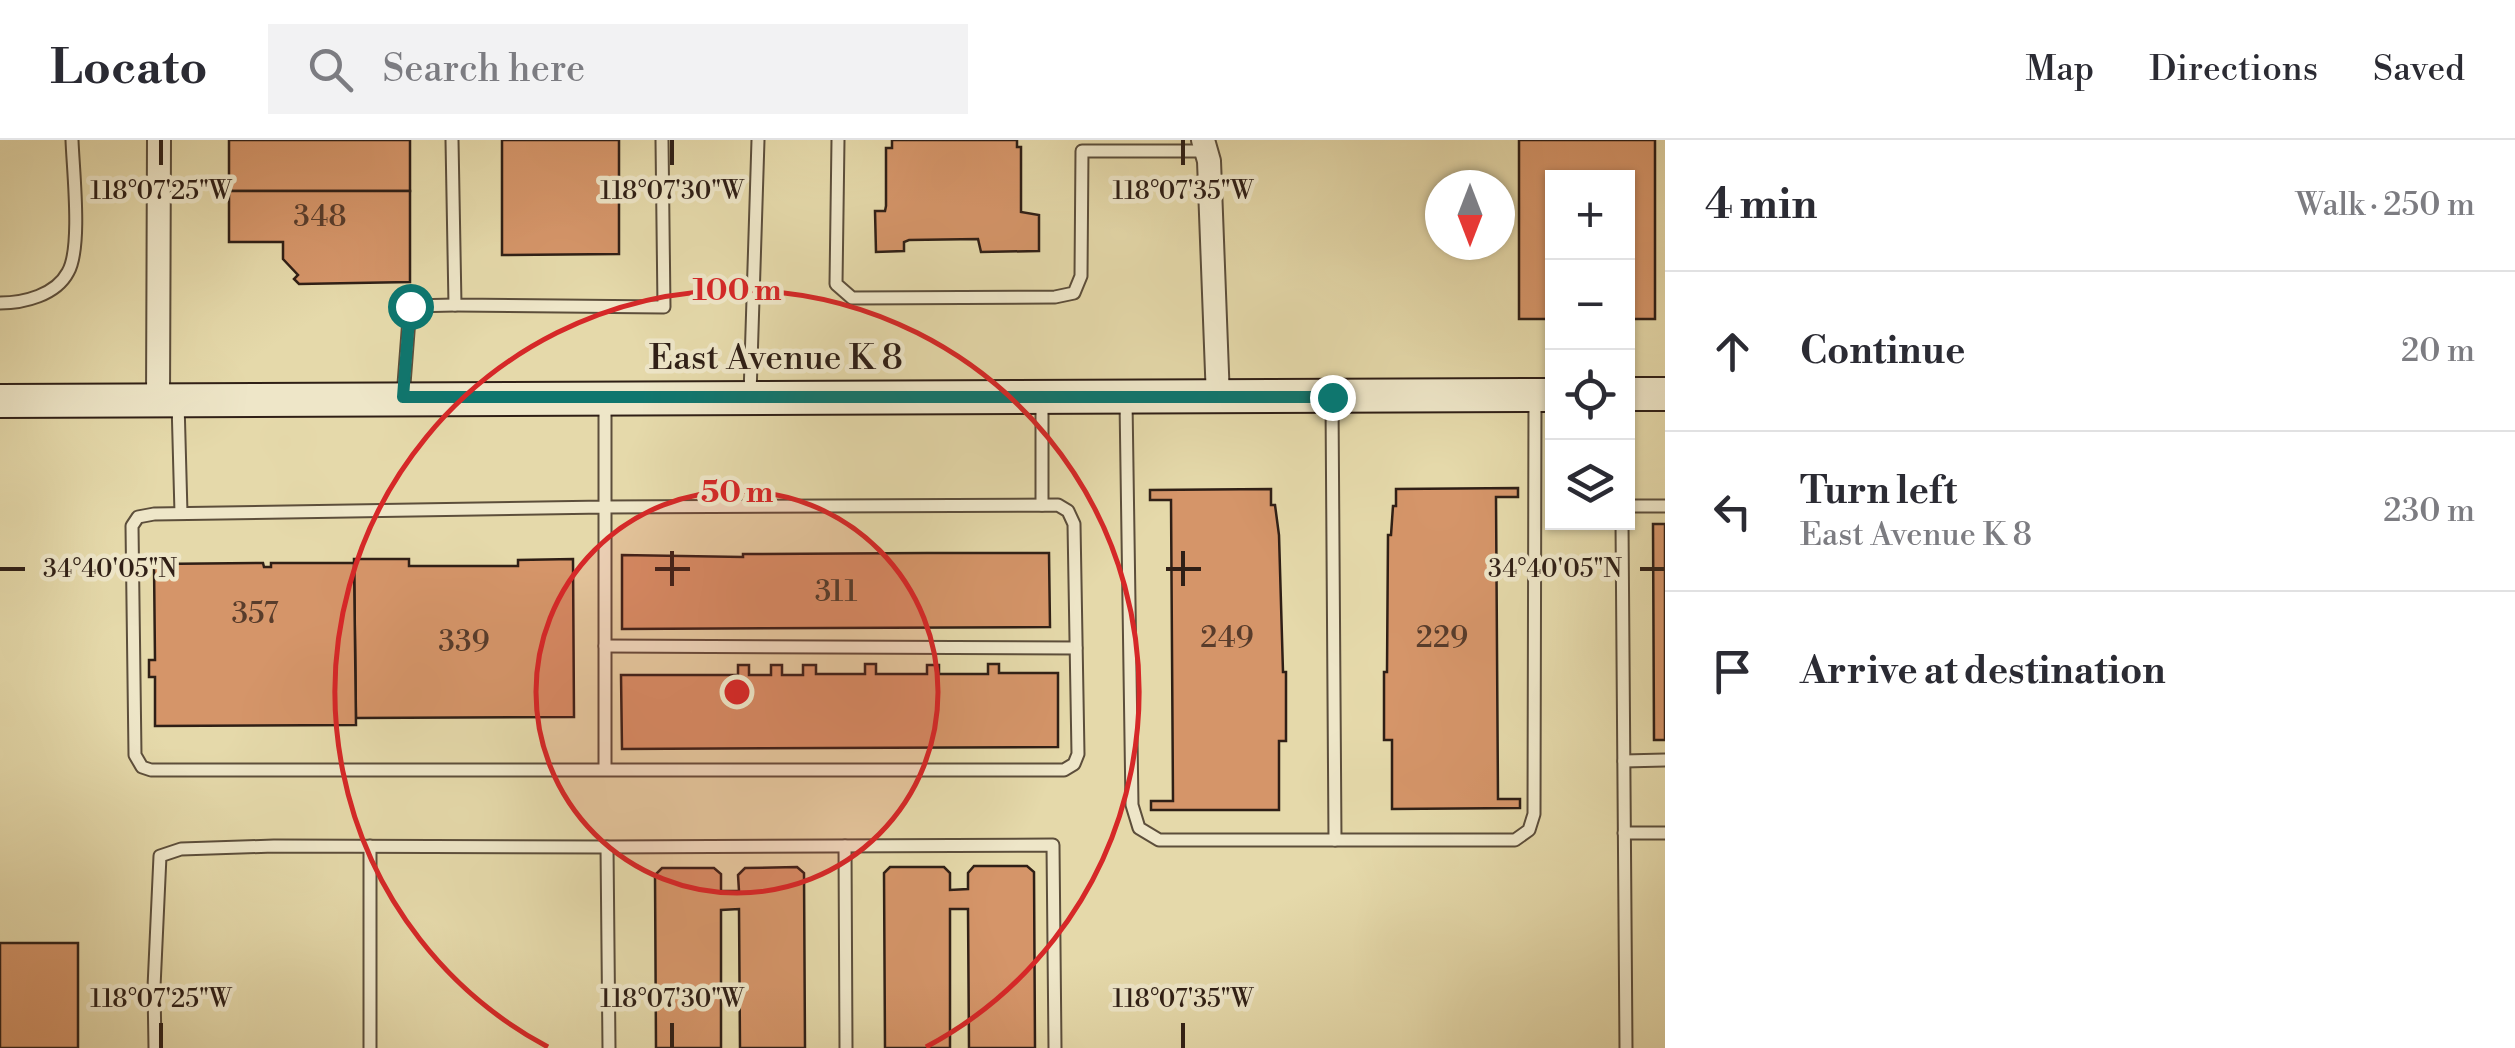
<!DOCTYPE html>
<meta charset="utf-8">
<style>
:root{--surface:#fff;--page:#f2f2f3;--text:#2b2b33;--muted:#7c7c81;--line:#e1e1e2}
body{margin:0;font-family:"Libre Bodoni",serif;background:var(--page);color:var(--text)}
.controls{position:absolute;right:30px;top:30px;display:grid;overflow:hidden;border-radius:0px;box-shadow:0 2px 8px #0004}
.controls button{width:90px;height:90px;display:grid;place-items:center;padding:0;border:0;border-bottom:2px solid var(--line);background:var(--surface);color:var(--text);font:50px sans-serif}
.compass{position:absolute;left:1425px;top:30px;width:90px;height:90px;border-radius:50%;background:var(--surface);box-shadow:0 2px 8px #0004;rotate:180deg}
.stop{position:absolute;width:30px;height:30px;margin:-22px;border:8px solid #0f766e;border-radius:50%;background:#fff}
.stop.end{background:#0f766e;border-color:#fff;box-shadow:0 2px 10px #0008}
.list{margin:0;padding:0;list-style:none}
h2{display:flex;justify-content:space-between;align-items:center;height:130px;margin:0;padding:0 40px;font-size:42px}
h2 small{font-size:32px;font-weight:400;color:var(--muted)}
.list li{display:grid;grid-template-columns:65px 1fr auto;gap:30px;align-items:center;box-sizing:border-box;height:160px;padding:0 40px;border-top:2px solid var(--line)}
.list b{display:block;font-size:38px;white-space:nowrap}
.list p{margin:0;font-size:32px;white-space:nowrap;color:var(--muted)}
.list em{font-size:32px;font-style:normal;color:var(--muted)}
.icon{flex:none;width:55px;height:55px;fill:none;stroke:currentColor;stroke-width:2;stroke-linecap:round;stroke-linejoin:round}
.map{position:relative;flex:none;width:1665px;height:908px;overflow:hidden}
header{display:flex;align-items:center;gap:60px;box-sizing:border-box;height:140px;padding:0 50px;background:var(--surface);border-bottom:2px solid var(--line)}
header strong{font-size:48px}
nav{display:flex;gap:55px;margin-inline-start:auto;font-size:35px}
.search{width:700px;height:90px;background:var(--page);display:flex;align-items:center;gap:25px;box-sizing:border-box;padding:0 35px;border-radius:0px;color:var(--muted);font-size:38px}
main{display:flex}
aside{flex:1;background:var(--surface)}
.map>svg:first-child{display:block}
.building{fill:#d59569;stroke:#2f1f16;stroke-width:2.5}
.lines{fill:none;stroke-linecap:round;stroke-linejoin:round}
.lane-casing{stroke:#5c4e3b;stroke-width:15}
.street-casing{stroke:#5c4e3b;stroke-width:26}
.secondary-casing{stroke:#2f1f16;stroke-width:36}
.lane{stroke:#eee6c8;stroke-width:11}
.street{stroke:#eee6c8;stroke-width:22}
.secondary{stroke:#eee6c8;stroke-width:32}
.route{stroke:#0f766e;stroke-width:12}
.ticks{fill:none;stroke:#2f1f16;stroke-width:4}
.ring{fill:none;stroke:#d62828;stroke-width:5}
.labels{text-anchor:middle;dominant-baseline:central;stroke-width:9;stroke-linejoin:round;paint-order:stroke}
.number-label{font-size:30px;fill:#583c2b}
.street-label{font-size:35px;fill:#2f1f16;stroke:#eee6c8}
.ticks-label{font-size:25px;text-anchor:middle;fill:#2f1f16;stroke:#eee6c8;stroke-width:9;stroke-linejoin:round;paint-order:stroke}
.centre{fill:#d62828;stroke:#eee6c8;stroke-width:5}
.ring-label{font-size:30px;text-anchor:middle;font-weight:bold;fill:#d62828;stroke:#eee6c8;stroke-width:9;stroke-linejoin:round;paint-order:stroke}
</style>
<header>
<strong>Locato</strong>
<div class="search"><svg class="icon" aria-label="search" viewBox="0 0 24 24"><circle cx="10" cy="10" r="6"/><path d="M15 15l6 6"/></svg>Search here</div>
<nav><a>Map</a><a>Directions</a><a>Saved</a></nav>
</header>
<main>
<div class="map">
<svg width="1665" height="908" viewBox="0 0 1665 908">
<rect width="100%" height="100%" fill="#e5d9aa"/>
<filter id="stains"><feTurbulence type="fractalNoise" baseFrequency=".002" numOctaves="4"/><feColorMatrix values="0 0 0 0 .2 0 0 0 0 .09 0 0 0 0 .02 0 0 0 .5 -.17"/></filter>
<radialGradient id="worn" r=".72"><stop offset=".6" stop-color="#630" stop-opacity="0"/><stop offset="1" stop-color="#630" stop-opacity=".3"/></radialGradient>
<g class="building">
<rect x="229" y="0" width="181" height="51"/>
<path d="M502 0H619V114L502 115Z"/>
<path d="M892 0H1017V7H1021V72L1039 75V111L981 112 978 99 909 100 904 102V111L876 112 875 71H885L886 66V8H892Z"/>
<path d="M1519 0H1655V179H1628V38H1552V179H1519Z"/>
<path d="M229 51H410V142L299 144 294 139 298 135 283 119V102H229Z"/>
<path d="M1518 348V357H1496L1498 659H1520V668L1392 669V600H1384V532H1387L1388 395H1391L1393 366H1396V349Z"/>
<path d="M1271 349V365H1275L1279 395 1283 532H1286V601H1279V670H1151V661H1173L1171 360H1150V350Z"/>
<path d="M1653 384H1665V600H1654Z"/>
<path d="M927 413H1049L1050 487 622 489V415L743 417V414Z"/>
<path d="M354 419H409V426H518V420L573 419 574 577 356 578Z"/>
<path d="M263 423 264 427H271V423H354L356 585 155 586V537H149V520H155L154 424Z"/>
<path d="M865 524H876V534H927V525H939V534H988V524H999V533H1058V607L622 609 621 535H738V525H749V535H771V525H782V535H803V525H816V534H865Z"/>
<path d="M974 726H1027L1034 732 1035 908H969L968 769H950V908H885L884 733 890 727H944L950 733V750L968 749V733Z"/>
<path d="M797 727 804 733 805 908H740L739 769 721 770V908H656L655 735 662 728H714L721 734V751H739L738 735 745 728Z"/>
<rect x="0" y="803" width="78" height="105"/>
</g>
<g class="lines">
<defs>
<g id="lane">
<path d="M452 0 455 165 664 167 662 0"/>
<path d="M838 0 836 144 852 158 1055 157 1074 153 1081 136 1082 11H1206"/>
<path d="M0 163C24 163 56 155 68 132 82 108 73 30 72 0"/>
<path d="M750 255 758 0"/>
<path d="M403 257 410 166 455 165"/>
<path d="M1126 261 1132 665 1139 688 1159 700H1515L1529 690 1534 674 1535 259"/>
<path d="M1332 261 1335 700"/>
<path d="M178 262 181 373"/>
<path d="M1042 365V260"/>
<path d="M1628 366H1665"/>
<path d="M1622 382 1626 908"/>
<path d="M605 506 1076 508"/>
<path d="M1624 621 1665 620"/>
<path d="M605 630V367L154 374 138 377 132 386 135 615 142 627 151 630H1064L1074 624 1078 614 1074 384 1068 371 1058 365 605 367V261"/>
<path d="M1624 693H1665"/>
<path d="M845 706 846 908"/>
<path d="M155 908 154 847 160 716 181 709 274 706 607 707"/>
<path d="M370 908V706"/>
<path d="M609 908 607 707 1053 705 1055 908"/>
</g>
<g id="street">
<path d="M1203 0 1209 21 1218 259"/>
<path d="M158 261 159 0"/>
</g>
<g id="secondary">
<path d="M1628 254H1665"/>
<path d="M0 261 1552 255"/>
</g>
</defs>
<use href="#lane" class="lane-casing"/>
<use href="#street" class="street-casing"/>
<use href="#secondary" class="secondary-casing"/>
<use href="#lane" class="lane"/>
<use href="#street" class="street"/>
<use href="#secondary" class="secondary"/>
</g>
<g class="lines">
<path class="route" d="M410 166 403 257H1332"/>
</g>
<path class="ticks" d="M161 0V25M672 0V25M1183 0V25M672 411V446M1183 411V446M0 429H25M655 429H690M1166 429H1201M1640 429H1665M161 883V908M672 883V908M1183 883V908"/>
<circle cx="737" cy="552" r="201" fill="#d62828" fill-opacity=".12"/>
<g class="ring">
<circle cx="737" cy="552" r="201"/>
<path d="M548 907A402 402 0 1 1 926 907"/>
</g>
<g class="labels">
<g class="number-label">
<text x="320" y="77">348</text>
<text x="836" y="452">311</text>
<text x="255" y="474">357</text>
<text x="1227" y="498">249</text>
<text x="1442" y="498">229</text>
<text x="464" y="502">339</text>
</g>
<g class="street-label">
<text x="776" y="218">East Avenue K 8</text>
</g>
</g>
<g class="ticks-label">
<text x="161" y="59">118°07'25"W</text>
<text x="672" y="59">118°07'30"W</text>
<text x="1183" y="59">118°07'35"W</text>
<text x="1555" y="437">34°40'05"N</text>
<text x="110" y="437">34°40'05"N</text>
<text x="161" y="867">118°07'25"W</text>
<text x="672" y="867">118°07'30"W</text>
<text x="1183" y="867">118°07'35"W</text>
</g>
<circle cx="737" cy="552" r="15" class="centre"/>
<g class="ring-label">
<text x="737" y="160">100 m</text>
<text x="737" y="362">50 m</text>
</g>
<rect width="100%" height="100%" filter="url(#stains)"/>
<rect width="100%" height="100%" fill="url(#worn)"/>
</svg>
<div class="controls">
<button>+</button>
<button>−</button>
<button><svg class="icon" aria-label="locate" viewBox="0 0 24 24"><circle cx="12" cy="12" r="6"/><path d="M12 2v4M12 18v4M2 12h4M18 12h4"/></svg></button>
<button><svg class="icon" aria-label="layers" viewBox="0 0 24 24"><path d="M12 4l9 5-9 5-9-5zM3 14l9 5 9-5"/></svg></button>
</div>
<svg class="compass" viewBox="-18 -18 36 36"><path d="M0-13l5 13h-10z" fill="#e53935"/><path d="M0 13l5-13h-10z" fill="#7c7c81"/></svg>
<div class="stop" style="left:410px;top:166px"></div>
<div class="stop end" style="left:1332px;top:257px"></div>
</div>
<aside>
<h2>4 min<small>Walk · 250 m</small></h2>
<ul class="list">
<li><svg class="icon" aria-label="ahead" viewBox="0 0 24 24"><path d="M12 20V5M6 11l6-6 6 6"/></svg><div><b>Continue</b></div><em>20 m</em></li>
<li><svg class="icon" aria-label="left" viewBox="0 0 24 24"><path d="M17 20v-9H6M10 6l-5 5 5 5"/></svg><div><b>Turn left</b><p>East Avenue K 8</p></div><em>230 m</em></li>
<li><svg class="icon" aria-label="arrive" viewBox="0 0 24 24"><path d="M6 21V4h12l-3 4 3 4H6"/></svg><div><b>Arrive at destination</b></div></li>
</ul>
</aside>
</main>
